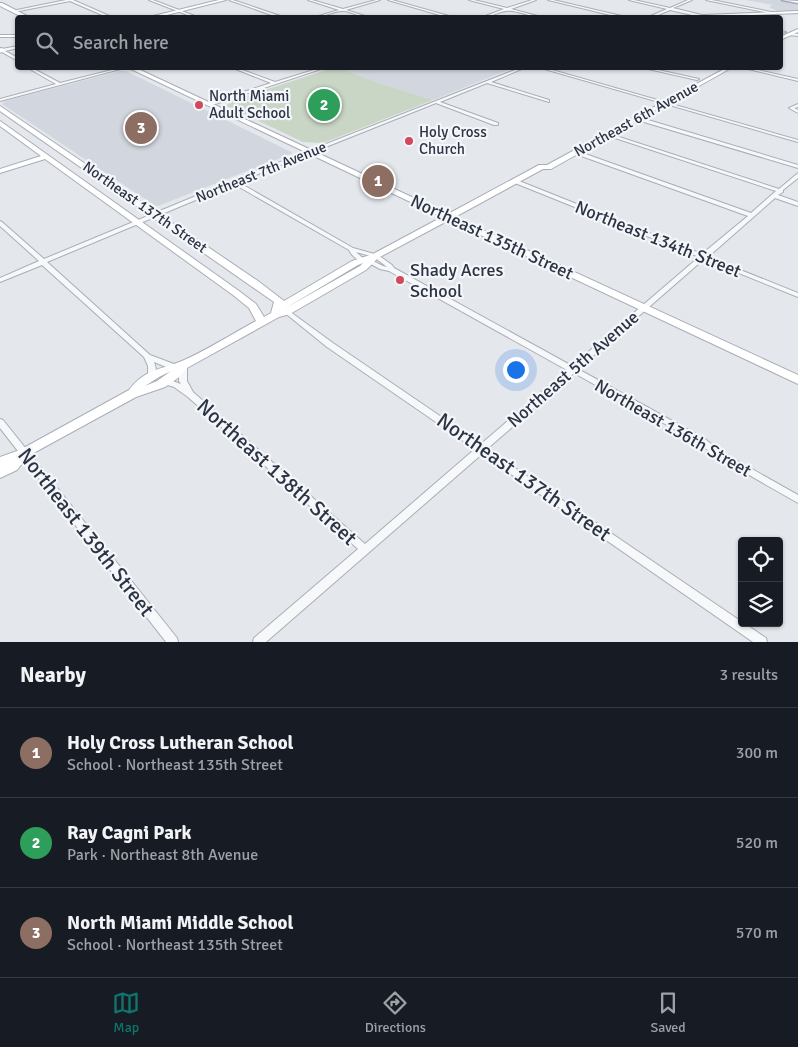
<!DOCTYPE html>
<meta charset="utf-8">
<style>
:root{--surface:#171b24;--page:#20242c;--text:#f1f3f6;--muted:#9ea1a6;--line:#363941;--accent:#0f766e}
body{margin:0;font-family:Signika,sans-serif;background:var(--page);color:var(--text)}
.controls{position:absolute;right:15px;bottom:15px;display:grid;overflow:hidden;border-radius:5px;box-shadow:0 1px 4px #0004}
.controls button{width:45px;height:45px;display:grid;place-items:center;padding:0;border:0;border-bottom:1px solid var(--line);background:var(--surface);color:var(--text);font:25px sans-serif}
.you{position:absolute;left:515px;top:369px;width:18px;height:18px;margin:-12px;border:4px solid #fff;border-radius:50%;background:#1a73e8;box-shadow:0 0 0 8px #1a73e833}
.badge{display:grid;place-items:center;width:32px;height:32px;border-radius:50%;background:var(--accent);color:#fff;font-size:16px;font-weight:700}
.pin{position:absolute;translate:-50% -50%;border:2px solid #fff;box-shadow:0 1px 5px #0006}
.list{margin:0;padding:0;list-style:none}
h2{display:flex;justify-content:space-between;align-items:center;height:65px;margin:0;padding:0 20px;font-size:21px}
h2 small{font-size:16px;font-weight:400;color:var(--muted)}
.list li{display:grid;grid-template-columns:32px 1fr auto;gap:15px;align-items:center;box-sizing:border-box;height:90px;padding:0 20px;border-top:1px solid var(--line)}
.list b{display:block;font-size:19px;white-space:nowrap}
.list p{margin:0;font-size:16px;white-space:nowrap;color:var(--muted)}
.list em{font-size:16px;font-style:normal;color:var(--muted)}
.icon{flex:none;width:28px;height:28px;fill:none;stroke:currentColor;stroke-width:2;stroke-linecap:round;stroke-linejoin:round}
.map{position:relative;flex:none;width:798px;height:642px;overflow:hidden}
.search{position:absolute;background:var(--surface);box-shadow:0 1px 4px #0004;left:15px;right:15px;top:15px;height:55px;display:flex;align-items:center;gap:12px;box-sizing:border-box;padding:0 18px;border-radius:5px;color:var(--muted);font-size:19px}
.sheet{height:335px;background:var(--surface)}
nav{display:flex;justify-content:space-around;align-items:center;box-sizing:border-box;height:70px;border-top:1px solid var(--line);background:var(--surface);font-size:14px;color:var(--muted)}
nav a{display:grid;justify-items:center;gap:2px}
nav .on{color:var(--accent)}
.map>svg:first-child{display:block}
.built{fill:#d2d6de}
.green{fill:#c9d6c5}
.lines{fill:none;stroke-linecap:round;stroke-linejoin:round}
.street-casing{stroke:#a9aeb7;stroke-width:2}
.secondary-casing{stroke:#a9aeb7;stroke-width:2}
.primary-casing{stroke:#a3abb8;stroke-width:3}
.street{fill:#f7f8fa;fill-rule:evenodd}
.secondary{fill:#fff;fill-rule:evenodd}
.primary{fill:#fff;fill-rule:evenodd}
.poi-dot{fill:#d1495b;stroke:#f4f6f9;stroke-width:2}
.labels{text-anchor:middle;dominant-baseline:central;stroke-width:4.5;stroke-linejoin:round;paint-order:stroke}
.far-poi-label{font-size:15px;fill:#2b3445;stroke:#f4f6f9;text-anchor:start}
.far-street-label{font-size:15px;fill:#2b3445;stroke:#f4f6f9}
.street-label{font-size:18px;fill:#2b3445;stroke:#f4f6f9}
.poi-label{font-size:18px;fill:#2b3445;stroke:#f4f6f9;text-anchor:start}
.near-street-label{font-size:21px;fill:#2b3445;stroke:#f4f6f9}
</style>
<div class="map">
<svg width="798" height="642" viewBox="0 0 798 642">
<rect width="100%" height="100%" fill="#e4e7ec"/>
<g class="built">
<path d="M746 0H798V12H779L769 7 773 5Z"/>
<path d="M339 68H513L433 100 385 85Z"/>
<path d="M120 71H126L293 153 158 206 154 205 2 104 5 101Z"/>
</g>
<path class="green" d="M332 68H339L385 85 433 100 323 143 303 142 227 106 229 102Z"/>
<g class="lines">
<defs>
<g id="street">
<path d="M66 0H73L114 18H109L70 1 14 12 12 11Z"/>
<path d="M149 0H153L200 18H195Z"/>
<path d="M229 0H233L286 18H280Z"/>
<path d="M308 0H312L343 9 376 0H380L346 10 371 18C361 18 353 12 344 11 335 10 322 18 312 18L339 10Z"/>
<path d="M388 0H392L456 18H450Z"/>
<path d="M469 0H474L507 8 532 0H536L511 9 545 18C533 18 515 9 506 11 497 12 489 18 480 18L504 9Z"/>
<path d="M548 0H553L630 18H623Z"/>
<path d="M629 0H634L670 8 688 0H692L673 8 714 18H706L670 10 651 18H646L667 9Z"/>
<path d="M706 0H712L776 13 774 14Z"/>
<path d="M780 31 786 32 780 33Z"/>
<path d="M790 33 798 34V36L789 35Z"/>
<path d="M18 46V48L5 51 18 58V61L0 51V48L2 49Z"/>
<path d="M28 68H32L60 83 120 68H124L0 101V99L56 84Z"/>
<path d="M233 68H237L275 82 320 68H324L212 105H210V103L271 83Z"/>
<path d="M520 68H524L491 82 549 100V102L487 83 440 102 498 123V125H494L436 103 238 182 353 248 378 255 392 265 394 268 572 366 699 257 515 183V181H519L702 254 748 216 573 153V151H577L751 213 776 191 606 135 610 134 779 189 798 173V178L783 190V192L778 195 798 202V206L775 198 708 257 798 293V297L704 259 578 369 705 439 720 451 798 495V503L714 455 699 443 574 373 487 449 742 622V623H744L766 638 767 642H753L482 454 266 642H253L254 638 358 549 188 397 174 387 161 383 160 381 161 379 164 378 181 384 179 381V365L180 363H186L187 365V381L193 392 365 544 475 449 327 347 285 313 284 312 285 311H289L333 343 481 444 567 370 389 271 380 269 369 263 368 262 371 260 383 266 387 267 374 257 356 252 365 260 362 262C357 260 351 255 349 250L234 184 47 262 150 355 174 364 175 366 174 368 171 369 154 362C156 367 157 374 155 379H149L148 377V366L144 357 42 265 0 282V278L39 261 0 226V221L2 222 44 259 232 181Z"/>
<path d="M541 68H545L798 140V142Z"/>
<path d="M644 68H649L699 79 697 80Z"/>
<path d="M744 68H749L798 79V81Z"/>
<path d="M798 104V107L794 108 798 110V113L789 108Z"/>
<path d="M634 117H638L798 165V168L634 119Z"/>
<path d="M0 419 3 420 177 638 178 642H166L0 428Z"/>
</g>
<g id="secondary">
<path d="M219 0H226L155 18H145Z"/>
<path d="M0 3H2L31 18H24L0 6Z"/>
<path d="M798 11V13L686 18H634Z"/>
<path d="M798 29V32L780 40V37Z"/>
<rect x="0" y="35" width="18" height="2"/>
<path d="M0 49 2 48 5 50 0 53Z"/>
<path d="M131 68H136L448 214 539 165H547L726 68H731L551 169H543L455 217 798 375V384L449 220 378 258 366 270 290 314 279 317 187 368 178 378 165 387 136 397 28 456 17 470 0 478V457L20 450 129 390C145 369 160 370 182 361 207 350 232 334 256 321L249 308 233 295 45 159 0 173V169L41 156 0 126V121L239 291 256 304 264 317 271 313 274 302 0 111V106L258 281 284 301 352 261 373 254 442 217 131 69ZM363 263 360 266 284 309 358 265ZM171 371 157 381 145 386 159 377Z"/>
</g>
<path id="primary" d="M782 0 798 1V3Z"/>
</defs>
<use href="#street" class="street-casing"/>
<use href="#secondary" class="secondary-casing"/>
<use href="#primary" class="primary-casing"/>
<use href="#street" class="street"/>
<use href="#secondary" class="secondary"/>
<use href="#primary" class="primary"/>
</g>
<g class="poi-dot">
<circle cx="199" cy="105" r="5"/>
<circle cx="409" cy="141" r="5"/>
<circle cx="400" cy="280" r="5"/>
</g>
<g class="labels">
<g class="far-poi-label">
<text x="209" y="96">North Miami<tspan x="209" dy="17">Adult School</tspan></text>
<text x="419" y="132">Holy Cross<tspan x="419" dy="17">Church</tspan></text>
</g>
<g class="far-street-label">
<text transform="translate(636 119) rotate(-29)">Northeast 6th Avenue</text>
<text transform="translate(261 172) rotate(-22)">Northeast 7th Avenue</text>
<text transform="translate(145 207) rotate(35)">Northeast 137th Street</text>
</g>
<g class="street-label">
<text transform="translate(492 237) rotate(25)">Northeast 135th Street</text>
<text transform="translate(658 239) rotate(22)">Northeast 134th Street</text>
<text transform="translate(573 369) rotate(-41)">Northeast 5th Avenue</text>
<text transform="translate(673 428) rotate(30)">Northeast 136th Street</text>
</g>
<g class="poi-label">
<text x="410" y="270">Shady Acres<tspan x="410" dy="21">School</tspan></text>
</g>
<g class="near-street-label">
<text transform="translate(277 472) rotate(42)">Northeast 138th Street</text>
<text transform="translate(524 477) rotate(35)">Northeast 137th Street</text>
<text transform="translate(86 532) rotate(52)">Northeast 139th Street</text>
</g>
</g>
</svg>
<div class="controls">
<button><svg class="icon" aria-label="locate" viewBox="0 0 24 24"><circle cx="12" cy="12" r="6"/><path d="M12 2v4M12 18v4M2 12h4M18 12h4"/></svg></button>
<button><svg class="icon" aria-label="layers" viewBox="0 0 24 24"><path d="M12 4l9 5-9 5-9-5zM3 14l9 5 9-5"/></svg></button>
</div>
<div class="you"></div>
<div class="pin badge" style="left:378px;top:181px;background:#8d6e63">1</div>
<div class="pin badge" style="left:324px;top:105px;background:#2e9e5b">2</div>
<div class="pin badge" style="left:141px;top:128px;background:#8d6e63">3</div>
<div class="search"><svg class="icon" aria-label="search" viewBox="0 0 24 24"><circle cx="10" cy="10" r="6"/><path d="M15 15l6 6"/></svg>Search here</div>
</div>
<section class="sheet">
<h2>Nearby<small>3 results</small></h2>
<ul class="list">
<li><span class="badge" style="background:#8d6e63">1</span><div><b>Holy Cross Lutheran School</b><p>School · Northeast 135th Street</p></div><em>300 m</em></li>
<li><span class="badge" style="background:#2e9e5b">2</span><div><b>Ray Cagni Park</b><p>Park · Northeast 8th Avenue</p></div><em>520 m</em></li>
<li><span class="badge" style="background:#8d6e63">3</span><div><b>North Miami Middle School</b><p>School · Northeast 135th Street</p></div><em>570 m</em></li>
</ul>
</section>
<nav>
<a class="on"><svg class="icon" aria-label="map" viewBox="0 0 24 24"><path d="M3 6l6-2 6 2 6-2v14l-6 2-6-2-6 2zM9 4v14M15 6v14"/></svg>Map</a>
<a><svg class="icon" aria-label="directions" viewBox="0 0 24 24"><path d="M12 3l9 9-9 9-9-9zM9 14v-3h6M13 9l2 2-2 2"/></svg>Directions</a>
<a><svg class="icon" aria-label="saved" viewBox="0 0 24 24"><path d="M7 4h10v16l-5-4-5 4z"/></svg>Saved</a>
</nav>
